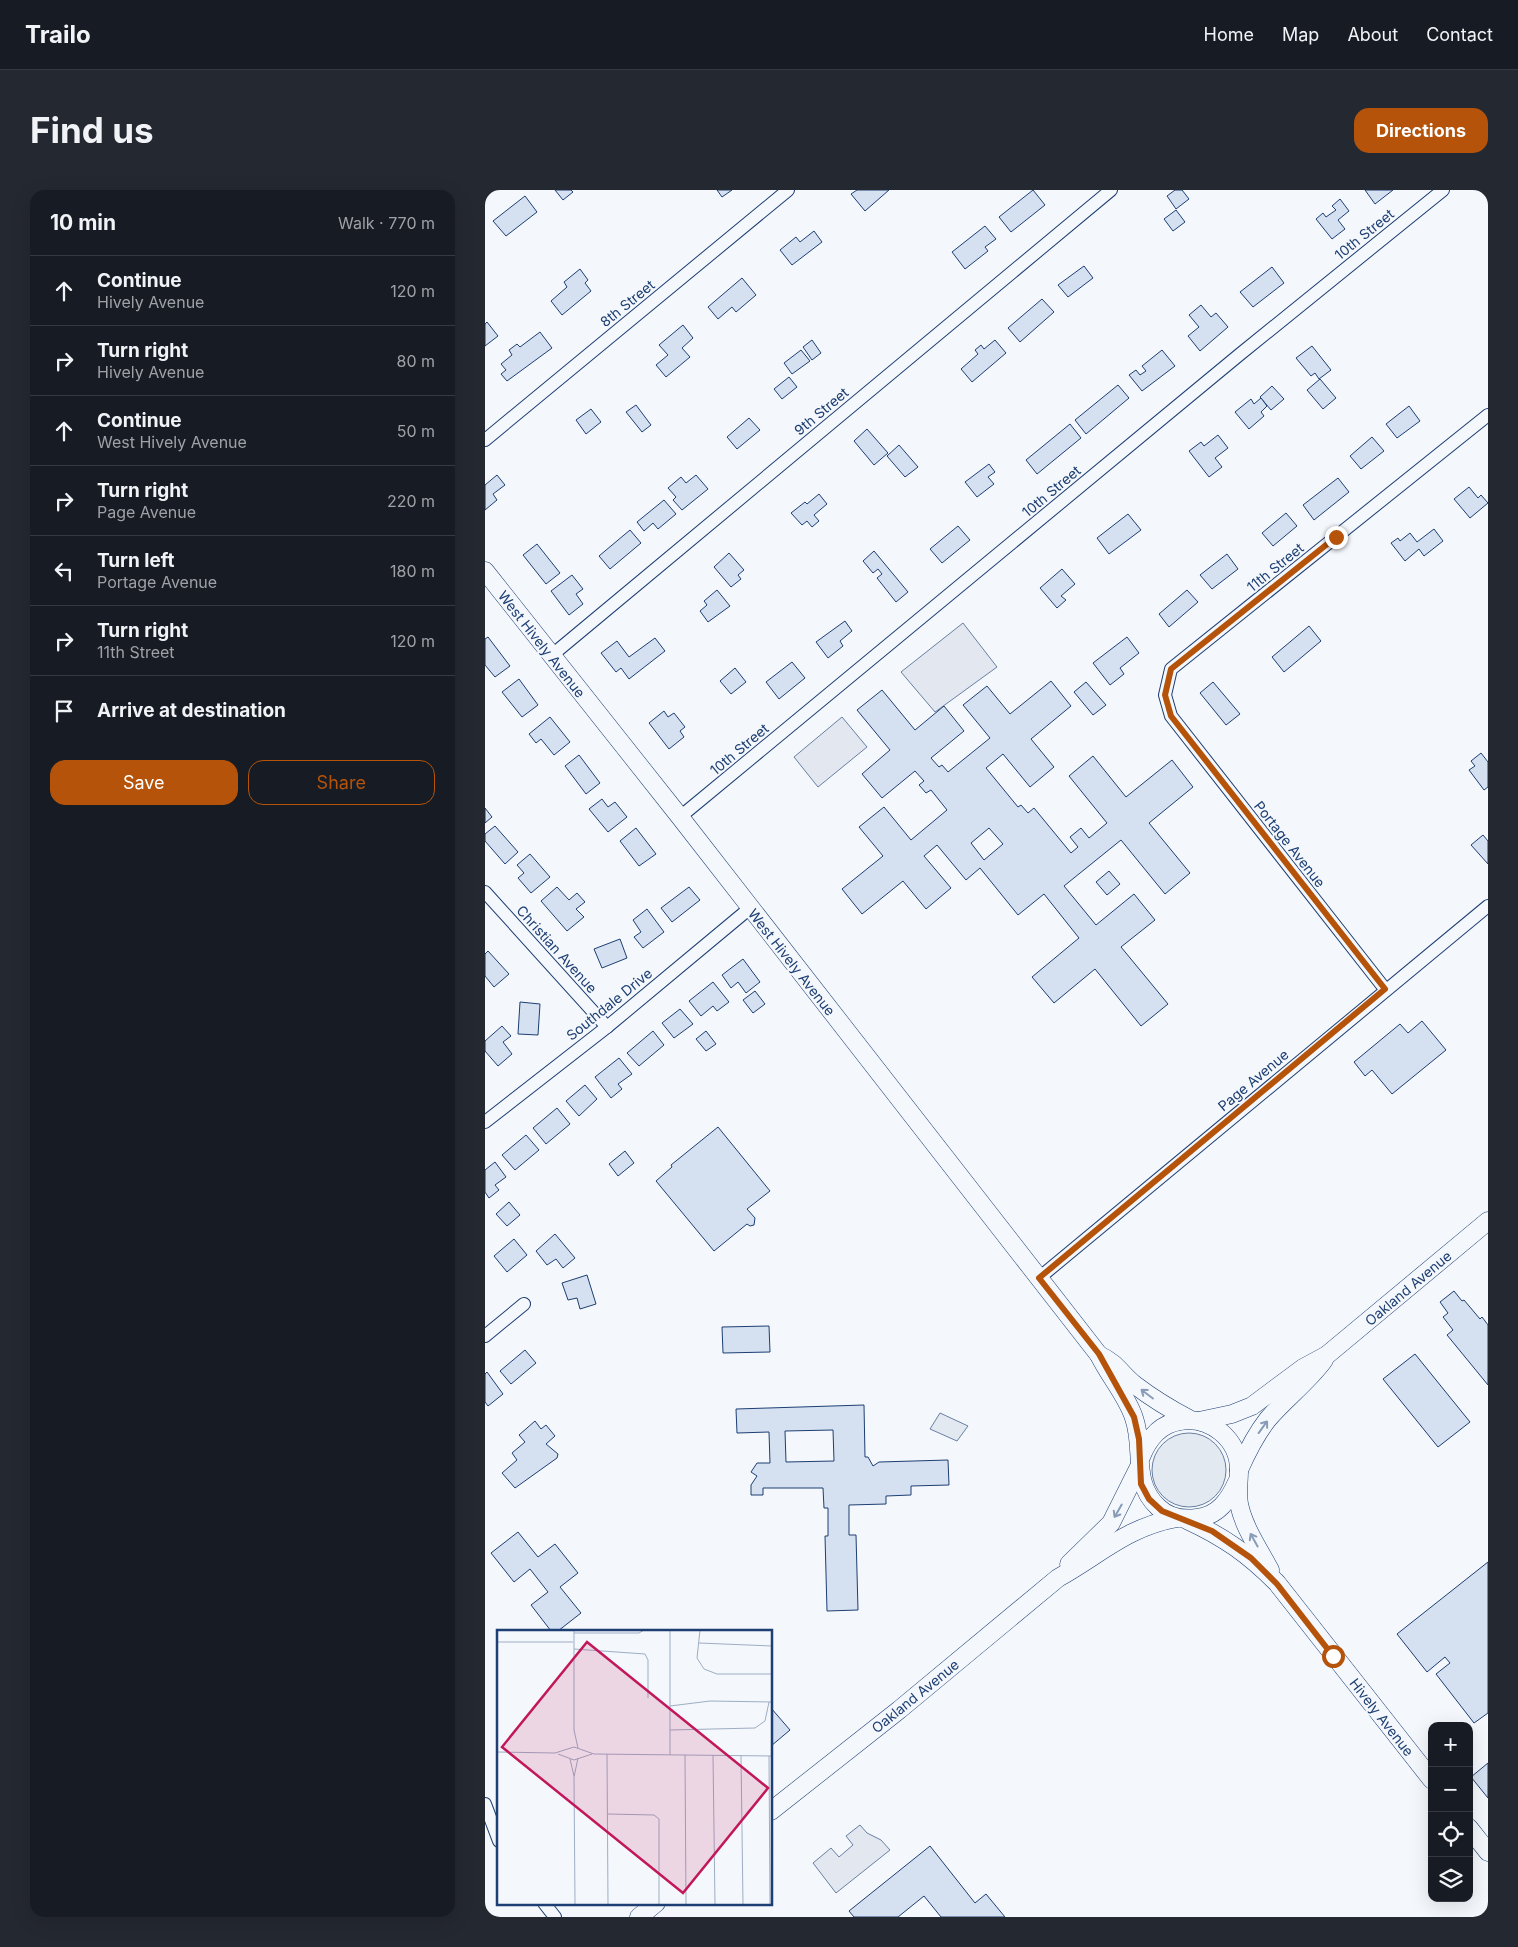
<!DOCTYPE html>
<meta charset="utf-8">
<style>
:root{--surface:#171b24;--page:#242831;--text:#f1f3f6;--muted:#9ea1a6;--line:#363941;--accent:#b45309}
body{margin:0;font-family:Inter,sans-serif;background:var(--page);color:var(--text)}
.controls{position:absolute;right:15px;bottom:15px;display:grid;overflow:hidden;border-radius:10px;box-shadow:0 5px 20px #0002}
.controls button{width:45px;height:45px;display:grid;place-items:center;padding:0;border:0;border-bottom:1px solid var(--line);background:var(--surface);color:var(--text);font:25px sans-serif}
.stop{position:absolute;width:15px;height:15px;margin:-11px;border:4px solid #b45309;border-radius:50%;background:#fff}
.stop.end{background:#b45309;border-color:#fff;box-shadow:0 1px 5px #0008}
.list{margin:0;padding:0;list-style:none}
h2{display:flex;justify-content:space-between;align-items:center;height:65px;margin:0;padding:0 20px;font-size:21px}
h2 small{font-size:16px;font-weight:400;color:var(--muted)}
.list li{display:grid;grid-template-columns:32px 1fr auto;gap:15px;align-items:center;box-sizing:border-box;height:70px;padding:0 20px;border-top:1px solid var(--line)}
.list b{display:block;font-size:19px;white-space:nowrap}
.list p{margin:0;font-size:16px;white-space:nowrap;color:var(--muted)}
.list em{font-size:16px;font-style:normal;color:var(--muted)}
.actions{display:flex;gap:10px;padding:15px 20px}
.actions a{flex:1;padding:11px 0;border:1px solid var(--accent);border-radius:15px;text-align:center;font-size:18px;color:var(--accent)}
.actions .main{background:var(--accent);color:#fff}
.icon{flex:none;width:28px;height:28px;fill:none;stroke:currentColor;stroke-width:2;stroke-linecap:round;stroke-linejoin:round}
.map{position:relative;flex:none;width:1003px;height:1727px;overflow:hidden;border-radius:15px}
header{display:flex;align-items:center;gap:30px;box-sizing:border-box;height:70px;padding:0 25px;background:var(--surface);border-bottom:1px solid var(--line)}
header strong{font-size:24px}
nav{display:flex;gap:28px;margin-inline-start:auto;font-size:18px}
.intro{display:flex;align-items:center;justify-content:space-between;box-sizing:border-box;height:120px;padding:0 30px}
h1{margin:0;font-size:35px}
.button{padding:12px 22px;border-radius:15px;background:var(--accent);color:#fff;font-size:18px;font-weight:700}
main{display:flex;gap:30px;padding:0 30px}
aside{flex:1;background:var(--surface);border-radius:15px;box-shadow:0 5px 20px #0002}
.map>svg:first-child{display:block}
.green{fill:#e3e9f0;stroke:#687fa3}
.parking{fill:#e3e8f0;stroke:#687fa3}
.building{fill:#d5e0f0;stroke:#1d3f73;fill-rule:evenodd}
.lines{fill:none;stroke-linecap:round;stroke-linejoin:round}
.street-casing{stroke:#1d3f73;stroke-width:14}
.secondary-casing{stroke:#1d3f73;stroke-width:19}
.street{stroke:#f4f7fb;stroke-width:12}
.secondary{stroke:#f4f7fb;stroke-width:18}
.oneway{stroke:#889bb7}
.route{stroke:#b45309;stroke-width:6}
.labels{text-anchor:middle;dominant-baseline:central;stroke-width:4;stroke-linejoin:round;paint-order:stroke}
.street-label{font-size:14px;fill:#1d3f73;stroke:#f4f7fb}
.inset-road{fill:none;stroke:#9eadc5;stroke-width:1}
.view{fill:#c2185b;fill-opacity:0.15;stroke:#c2185b;stroke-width:2.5}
.inset-edge{fill:none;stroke:#1d3f73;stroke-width:2.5}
</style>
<header>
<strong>Trailo</strong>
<nav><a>Home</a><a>Map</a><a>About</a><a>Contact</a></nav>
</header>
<div class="intro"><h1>Find us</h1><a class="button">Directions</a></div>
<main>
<aside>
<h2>10 min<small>Walk · 770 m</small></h2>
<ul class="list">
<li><svg class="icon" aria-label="ahead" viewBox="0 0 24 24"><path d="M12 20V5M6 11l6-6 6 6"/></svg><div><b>Continue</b><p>Hively Avenue</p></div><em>120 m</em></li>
<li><svg class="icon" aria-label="right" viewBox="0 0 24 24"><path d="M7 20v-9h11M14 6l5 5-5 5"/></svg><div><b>Turn right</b><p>Hively Avenue</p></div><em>80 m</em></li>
<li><svg class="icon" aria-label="ahead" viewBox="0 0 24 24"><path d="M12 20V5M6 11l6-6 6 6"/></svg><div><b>Continue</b><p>West Hively Avenue</p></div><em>50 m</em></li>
<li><svg class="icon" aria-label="right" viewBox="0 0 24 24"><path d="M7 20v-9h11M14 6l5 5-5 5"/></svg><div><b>Turn right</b><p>Page Avenue</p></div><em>220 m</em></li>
<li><svg class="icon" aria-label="left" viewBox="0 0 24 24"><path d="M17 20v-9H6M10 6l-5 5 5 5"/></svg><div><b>Turn left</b><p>Portage Avenue</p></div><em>180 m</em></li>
<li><svg class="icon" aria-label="right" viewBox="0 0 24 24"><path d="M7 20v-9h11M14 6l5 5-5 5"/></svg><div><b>Turn right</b><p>11th Street</p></div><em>120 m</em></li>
<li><svg class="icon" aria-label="arrive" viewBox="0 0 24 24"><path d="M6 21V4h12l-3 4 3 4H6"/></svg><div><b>Arrive at destination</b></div></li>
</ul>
<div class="actions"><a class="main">Save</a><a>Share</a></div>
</aside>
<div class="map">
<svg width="1003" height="1727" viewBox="0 0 1003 1727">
<rect width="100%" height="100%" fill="#f4f7fb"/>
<g class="green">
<path d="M455 1223 483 1236 472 1251 445 1239Z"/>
<circle cx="704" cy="1280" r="37"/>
</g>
<g class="parking">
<path d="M478 433 512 477 450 522 416 482Z"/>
<path d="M357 527 382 557 333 597 309 567Z"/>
<path d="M375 1635 382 1643 396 1650 405 1660 351 1703 328 1673 346 1658 354 1667 368 1655 361 1646Z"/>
</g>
<g class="building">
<path d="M70 0H86L88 2 78 10Z"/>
<path d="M232 0H247L237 7Z"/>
<path d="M372 0H404L380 21 366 4Z"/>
<path d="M548 0 560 15 526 42 514 27Z"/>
<path d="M690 0H697L704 9 691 19 682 6Z"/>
<path d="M880 0H908L890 14Z"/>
<path d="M40 6 52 22 21 46 8 31Z"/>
<path d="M855 9 864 21 853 30 860 39 847 49 831 29 838 23 841 27 851 20 847 16Z"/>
<path d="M691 20 700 32 688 41 679 29Z"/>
<path d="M500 36 511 49 500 57 503 61 480 79 467 62Z"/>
<path d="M329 41 337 52 307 75 295 60 311 47 315 52Z"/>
<path d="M599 76 608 88 583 107 573 95Z"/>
<path d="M787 77 799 93 768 117 755 102Z"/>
<path d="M95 79 103 90 100 93 106 101 77 125 66 111 82 97 79 92Z"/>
<path d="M257 88 271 105 251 122 247 117 233 129 223 117Z"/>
<path d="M557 109 569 122 535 152 523 138Z"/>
<path d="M716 115 726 127 731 123 743 137 715 161 703 146 714 137 704 125Z"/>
<path d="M2 132 13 146 0 156V134Z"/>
<path d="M198 135 208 148 197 158 205 167 181 187 171 175 183 165 174 155Z"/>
<path d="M55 142 67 158 22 191 16 184 21 180 16 174 27 165 24 160 32 154 35 157Z"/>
<path d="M327 150 336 163 327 170 318 157Z"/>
<path d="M510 150 521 163 487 192 476 179 493 164 490 160 496 155 499 159Z"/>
<path d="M827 156 846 180 834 189 830 183 826 186 811 168Z"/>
<path d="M316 160 325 171 307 184 299 173Z"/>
<path d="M677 160 690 176 657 201 644 185 651 180 655 185 661 181 657 176Z"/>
<path d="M304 187 312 197 297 209 289 199Z"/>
<path d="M835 189 851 208 838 219 822 200Z"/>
<path d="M633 195 644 208 601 244 590 230Z"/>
<path d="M787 196 799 209 786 220 775 207Z"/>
<path d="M776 208 782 216 776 222 779 226 764 239 750 222 766 209 769 214Z"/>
<path d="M151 215 166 235 157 242 141 222Z"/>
<path d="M924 216 935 231 912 248 901 234Z"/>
<path d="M106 219 116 232 101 244 91 230Z"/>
<path d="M264 228 275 240 252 259 242 247Z"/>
<path d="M585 234 596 248 552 284 541 270Z"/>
<path d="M382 239 403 263 389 275 369 251Z"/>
<path d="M733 245 743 258 730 268 737 277 724 287 704 261 716 252 719 256Z"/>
<path d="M887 247 899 261 876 279 865 266Z"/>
<path d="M414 255 433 277 420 287 402 266Z"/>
<path d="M504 274 510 282 503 287 509 294 492 307 480 292Z"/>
<path d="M12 285 20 295 8 304 12 310 0 320V295Z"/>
<path d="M211 285 223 299 197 320 188 310 191 307 183 298 196 287 201 293Z"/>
<path d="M853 288 864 302 829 330 818 315Z"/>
<path d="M984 297 993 308 996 305 1003 313 985 328 969 309Z"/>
<path d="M334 304 342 314 329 325 334 331 327 337 322 331 317 335 306 323 320 312 322 314Z"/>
<path d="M179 310 191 324 173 339 168 333 159 341 152 332Z"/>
<path d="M801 323 812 336 788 356 777 343Z"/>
<path d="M643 324 656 340 624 364 612 348Z"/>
<path d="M473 336 485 350 457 373 445 359Z"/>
<path d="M949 339 958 351 939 366 934 359 920 371 906 353 913 348 915 351 925 343 932 352Z"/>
<path d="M145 340 156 353 125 379 114 366Z"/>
<path d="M52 354 75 383 61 394 38 365Z"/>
<path d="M389 361 423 402 411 412 392 388 397 384 393 379 388 383 378 371Z"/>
<path d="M244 363 259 380 253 385 256 389 246 397 229 377Z"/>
<path d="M742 364 753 379 727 399 715 385Z"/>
<path d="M577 379 590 394 576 406 581 410 572 418 555 398Z"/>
<path d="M87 385 98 399 91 404 98 414 84 425 66 401Z"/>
<path d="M232 400 245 416 223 432 215 421 222 415 219 411Z"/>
<path d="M702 400 713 412 684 437 674 424Z"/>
<path d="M360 431 367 441 355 451 358 456 343 468 331 452Z"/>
<path d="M824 436 836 451 799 482 787 467Z"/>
<path d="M3 447 25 476 10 487 0 475V449Z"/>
<path d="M642 447 654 463 635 478 639 484 625 495 608 473Z"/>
<path d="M170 448 180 461 144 489 136 478 131 482 116 463 132 451 144 467Z"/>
<path d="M307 472 320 488 294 509 281 492Z"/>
<path d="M250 478 261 492 246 504 235 491Z"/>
<path d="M34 489 53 515 37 527 17 502Z"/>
<path d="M566 491 586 516 546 549 569 577 545 597 518 564 501 578 533 617 536 615 543 623 549 618 586 663 593 657 585 647 596 638 604 648 622 633 584 586 608 566 641 607 687 570 708 597 664 633 705 683 680 704 636 650 579 696 611 735 649 704 670 730 636 757 683 814 656 836 610 779 569 813 547 787 594 748 559 704 533 725 495 678 481 690 452 655 439 666 466 698 441 719 418 691 377 724 357 699 398 666 374 637 399 617 426 650 462 620 446 600 441 603 434 595 439 591 430 581 397 608 377 584 405 560 372 520 397 500 430 540 459 516 479 541 446 568 454 577 457 575 463 582 505 548 478 515 502 496 525 524ZM504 638 518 654 499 670 486 653Z"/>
<path d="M601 492 621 515 608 525 589 502Z"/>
<path d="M728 492 755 524 741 535 715 503Z"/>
<path d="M179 521 183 527 189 523 200 537 195 541 199 547 184 559 164 533Z"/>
<path d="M65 527 85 552 69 565 56 549 51 553 44 544Z"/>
<path d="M996 563 1003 572V597L999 600 984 580 990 576 986 571Z"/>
<path d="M94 565 115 593 101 604 80 576Z"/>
<path d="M117 609 123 617 130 612 142 627 123 642 104 619Z"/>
<path d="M0 618 7 627 0 633Z"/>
<path d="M10 636 33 662 20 674 0 651V644Z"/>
<path d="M151 638 171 664 154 676 135 651Z"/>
<path d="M998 645 1003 651V674L986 655Z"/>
<path d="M45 664 65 687 46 703 33 688 39 683 32 675Z"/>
<path d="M624 681 635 694 622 705 611 692Z"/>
<path d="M72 697 84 710 92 703 100 712 91 719 99 727 82 741 56 711Z"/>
<path d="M204 697 215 710 187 732 176 718Z"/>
<path d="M162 719 179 742 158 758 149 747 156 742 148 730Z"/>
<path d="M135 749 142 768 117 778 109 759Z"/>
<path d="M3 761 24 784 9 797 0 786V764Z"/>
<path d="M258 769 275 792 261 803 253 792 246 798 237 785Z"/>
<path d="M228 792 244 812 232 821 228 816 216 826 204 811Z"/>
<path d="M270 801 280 814 268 823 258 810Z"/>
<path d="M35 812 55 814 53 845 33 844Z"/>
<path d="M195 819 208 834 189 848 177 833Z"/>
<path d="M937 831 961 860 907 904 887 880 880 886 869 872 915 834 923 843Z"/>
<path d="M17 836 26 846 18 852 27 864 13 876 0 861V851Z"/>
<path d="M168 841 179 855 154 876 142 863Z"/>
<path d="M221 841 231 854 221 861 211 849Z"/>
<path d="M134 868 147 884 133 894 137 899 126 908 110 887Z"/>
<path d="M100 895 112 909 94 926 81 911Z"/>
<path d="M72 918 85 934 61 954 48 938Z"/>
<path d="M233 937 285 1001 262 1019 270 1028 269 1035 265 1036 262 1034 229 1061 171 991 187 977 186 975Z"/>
<path d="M41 945 54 960 30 980 17 965Z"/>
<path d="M140 961 149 973 133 986 124 974Z"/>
<path d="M10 972 21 987 10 995 14 1000 4 1008 0 1002V980Z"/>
<path d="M24 1012 35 1025 22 1036 11 1024Z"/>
<path d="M70 1044 90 1068 78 1078 71 1069 62 1075 51 1061Z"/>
<path d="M29 1049 42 1065 22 1082 9 1066Z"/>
<path d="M102 1085 111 1114 95 1119 92 1108 83 1110 77 1093Z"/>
<path d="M969 1101 977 1111 979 1110 995 1129 997 1127 1003 1135V1195L962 1145 968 1140 958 1127 963 1123 955 1112Z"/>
<path d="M284 1136 285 1162 238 1163 237 1137Z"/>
<path d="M40 1160 51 1173 26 1194 15 1181Z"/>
<path d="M930 1164 985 1232 953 1257 898 1189Z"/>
<path d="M2 1182 18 1204 3 1216 0 1212V1184Z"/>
<path d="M379 1215 380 1267H383L388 1276 394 1272 463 1270 464 1295 426 1296V1305L401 1306V1314L364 1315V1345H371L373 1420 342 1421 340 1346H343V1318H339L338 1298H278V1305H266V1295L272 1286 266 1282 272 1273H285L284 1242 252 1243 251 1219ZM348 1240 349 1271 301 1272 300 1241Z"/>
<path d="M50 1231 56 1239 61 1235 70 1246 61 1254 73 1264 72 1268 30 1298 17 1283 32 1270 27 1263 40 1252 34 1245Z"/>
<path d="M33 1342 53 1367 70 1354 93 1383 75 1397 96 1423 73 1441H66L46 1415 63 1402 45 1379 29 1392 6 1363Z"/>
<path d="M1003 1372V1523L989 1533 951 1484 965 1473 960 1467 942 1482 912 1444Z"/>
<path d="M286 1518 305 1540 286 1556Z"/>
<path d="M1003 1573V1608L986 1587Z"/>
<path d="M445 1656 490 1713 501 1704 520 1727H456L439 1706 413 1727H369L364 1721Z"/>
</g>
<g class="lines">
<defs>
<g id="street">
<path d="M0 250 303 0"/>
<path d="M66 466 626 0"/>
<path d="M195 627 754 165 958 0"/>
<path d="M0 702 122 837"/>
<path d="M900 799 686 526 680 505 686 479 1003 225"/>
<path d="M0 932 122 837 265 718"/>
<path d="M554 1088 1003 716"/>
<path d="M0 1146 39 1114"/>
<path d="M0 1614 14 1651"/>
<path d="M59 1713 70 1727"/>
</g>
<g id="secondary">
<path d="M0 381 195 627 614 1165C624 1186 642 1206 649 1228 660 1259 646 1292 673 1317 683 1327 697 1330 712 1328 733 1326 744 1310 752 1292"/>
<path d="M614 1165C633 1174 635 1183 650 1195 667 1208 685 1219 704 1229"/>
<path d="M714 1231 747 1224 767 1216 818 1178 842 1165 1003 1031"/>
<path d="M656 1267C663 1249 674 1234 695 1231 725 1226 754 1249 754 1280 754 1292 752 1303 754 1314 759 1338 774 1359 785 1380"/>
<path d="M754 1280C762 1262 771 1244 783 1229 801 1208 823 1192 839 1170"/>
<path d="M702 1330C739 1347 763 1364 792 1393L947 1590"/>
<path d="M584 1374 626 1333 654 1277"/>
<path d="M286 1621 414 1520 573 1388C616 1364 642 1337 692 1328"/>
<path d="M984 1638 1003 1662"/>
<path d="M154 1727 171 1713"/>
</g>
</defs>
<use href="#street" class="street-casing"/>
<use href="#secondary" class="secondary-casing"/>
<use href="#street" class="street"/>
<use href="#secondary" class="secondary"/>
</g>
<defs><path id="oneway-shaft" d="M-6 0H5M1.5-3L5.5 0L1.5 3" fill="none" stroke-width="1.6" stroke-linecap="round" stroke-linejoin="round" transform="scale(1.25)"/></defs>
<g class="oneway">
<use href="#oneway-shaft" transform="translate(662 1204) rotate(-143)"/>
<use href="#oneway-shaft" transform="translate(778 1237) rotate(-54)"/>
<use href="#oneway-shaft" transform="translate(633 1321) rotate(120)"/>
<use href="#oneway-shaft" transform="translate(769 1350) rotate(-119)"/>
</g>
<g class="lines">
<path class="route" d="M848 1466 792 1394 766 1368 727 1341 677 1321 664 1309 656 1294 654 1249 649 1227 614 1164 554 1088 900 799 686 526 680 505 686 479 851 347"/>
</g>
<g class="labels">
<g class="street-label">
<text transform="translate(879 44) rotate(-39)">10th Street</text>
<text transform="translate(142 113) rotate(-39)">8th Street</text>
<text transform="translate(336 221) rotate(-40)">9th Street</text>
<text transform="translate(566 301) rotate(-40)">10th Street</text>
<text transform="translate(790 377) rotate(-39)">11th Street</text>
<text transform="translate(57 454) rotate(52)">West Hively Avenue</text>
<text transform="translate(254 559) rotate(-40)">10th Street</text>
<text transform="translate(805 654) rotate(52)">Portage Avenue</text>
<text transform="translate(72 759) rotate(48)">Christian Avenue</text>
<text transform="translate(307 772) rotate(52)">West Hively Avenue</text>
<text transform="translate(124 814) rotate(-39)">Southdale Drive</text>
<text transform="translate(768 890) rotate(-40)">Page Avenue</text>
<text transform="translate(923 1098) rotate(-40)">Oakland Avenue</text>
<text transform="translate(430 1506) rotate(-39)">Oakland Avenue</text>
<text transform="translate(897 1527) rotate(52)">Hively Avenue</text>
</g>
</g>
<g transform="translate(12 1440)">
<rect width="275" height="275" fill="#f4f7fb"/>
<path class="inset-road" d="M77 0V100L81 118M173 0V125M203 0 200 28 207 39 220 44H275M77 3H142L147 0M0 12H76M202 13 275 16M77 19 148 24 151 30V68M173 76 213 71 275 72M173 100 258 98 268 91 272 72M0 122 58 123 77 117 97 124 275 126M61 124 77 130 95 124M110 124 111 275M188 125 189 275M216 125 218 275M244 126 246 275M272 126 273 275M73 129 77 146M111 184 157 185 162 189V275M78 275 77 147 81 128"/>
<path class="view" d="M90 12 271 158 186 263 5 117Z"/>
<rect width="275" height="275" class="inset-edge"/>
</g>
</svg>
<div class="controls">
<button>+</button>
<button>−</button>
<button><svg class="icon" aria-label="locate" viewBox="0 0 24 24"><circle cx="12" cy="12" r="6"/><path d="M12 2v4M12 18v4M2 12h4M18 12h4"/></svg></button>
<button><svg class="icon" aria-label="layers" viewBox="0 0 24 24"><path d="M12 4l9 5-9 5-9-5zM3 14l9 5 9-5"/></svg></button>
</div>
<div class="stop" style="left:848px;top:1466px"></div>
<div class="stop end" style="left:851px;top:347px"></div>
</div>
</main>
